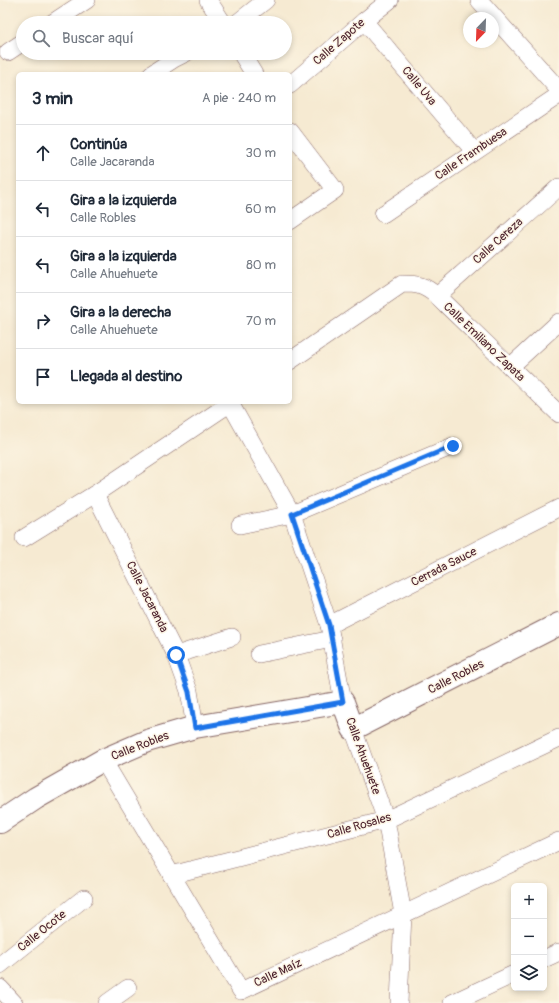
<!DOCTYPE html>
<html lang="es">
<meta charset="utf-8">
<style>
:root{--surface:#fff;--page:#f2f2f3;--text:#1f2937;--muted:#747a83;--line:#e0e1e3}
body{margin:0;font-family:Pangolin,sans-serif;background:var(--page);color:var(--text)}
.controls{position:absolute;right:12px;bottom:12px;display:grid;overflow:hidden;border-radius:6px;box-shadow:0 2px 6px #0003}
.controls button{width:36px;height:36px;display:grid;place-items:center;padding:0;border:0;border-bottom:1px solid var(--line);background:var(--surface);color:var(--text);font:20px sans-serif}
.compass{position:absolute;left:463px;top:12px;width:36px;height:36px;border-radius:50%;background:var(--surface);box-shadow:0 2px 6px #0003;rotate:203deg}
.stop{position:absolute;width:12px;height:12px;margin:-9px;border:3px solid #1a73e8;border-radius:50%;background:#fff}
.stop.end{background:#1a73e8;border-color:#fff;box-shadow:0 1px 4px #0008}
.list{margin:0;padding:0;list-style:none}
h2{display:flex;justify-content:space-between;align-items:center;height:52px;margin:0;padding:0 16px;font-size:17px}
h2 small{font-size:13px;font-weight:400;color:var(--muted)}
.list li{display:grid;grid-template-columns:26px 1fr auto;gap:12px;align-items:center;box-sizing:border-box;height:56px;padding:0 16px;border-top:1px solid var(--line)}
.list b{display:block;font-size:15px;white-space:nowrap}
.list p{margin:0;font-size:13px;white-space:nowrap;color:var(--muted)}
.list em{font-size:13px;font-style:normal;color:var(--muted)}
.icon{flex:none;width:22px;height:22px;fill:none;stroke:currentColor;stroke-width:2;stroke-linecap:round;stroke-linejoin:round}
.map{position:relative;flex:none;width:559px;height:1003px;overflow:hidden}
.search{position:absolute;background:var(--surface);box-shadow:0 2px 6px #0003;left:16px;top:16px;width:276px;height:44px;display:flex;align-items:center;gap:10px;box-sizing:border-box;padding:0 14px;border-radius:22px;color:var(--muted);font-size:15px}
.panel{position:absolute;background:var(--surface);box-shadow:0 2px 6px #0003;left:16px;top:72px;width:276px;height:332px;border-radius:6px}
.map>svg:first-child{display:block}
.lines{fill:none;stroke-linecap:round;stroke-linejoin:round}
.minor-casing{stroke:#866665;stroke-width:18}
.major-casing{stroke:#866665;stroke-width:24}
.minor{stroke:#fff;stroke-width:17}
.major{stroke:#fff;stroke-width:22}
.route{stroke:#1a73e8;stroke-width:5}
.labels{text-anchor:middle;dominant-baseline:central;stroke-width:3;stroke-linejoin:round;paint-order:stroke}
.street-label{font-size:12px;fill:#4a1f2b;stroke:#fcf5e5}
</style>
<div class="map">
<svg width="559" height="1003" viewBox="0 0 559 1003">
<rect width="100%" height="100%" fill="#fcf5e5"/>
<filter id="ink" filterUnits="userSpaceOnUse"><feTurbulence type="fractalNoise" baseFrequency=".025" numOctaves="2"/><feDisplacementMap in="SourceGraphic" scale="8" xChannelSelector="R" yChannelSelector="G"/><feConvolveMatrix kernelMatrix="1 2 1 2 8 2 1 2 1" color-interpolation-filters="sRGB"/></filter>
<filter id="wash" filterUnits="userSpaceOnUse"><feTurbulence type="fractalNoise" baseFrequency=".012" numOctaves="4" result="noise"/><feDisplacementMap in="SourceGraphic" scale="16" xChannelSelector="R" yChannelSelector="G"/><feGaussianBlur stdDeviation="0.9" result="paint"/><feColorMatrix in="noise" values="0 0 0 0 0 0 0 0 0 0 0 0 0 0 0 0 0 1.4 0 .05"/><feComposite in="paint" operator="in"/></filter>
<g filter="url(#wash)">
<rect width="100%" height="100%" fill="#f6ead2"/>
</g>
<g filter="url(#ink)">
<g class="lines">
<defs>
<g id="minor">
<path d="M208 0 223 23"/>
<path d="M479 0 559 90"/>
<path d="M364 21 474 151"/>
<path d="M52 23 87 0"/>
<path d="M237 23 266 0"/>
<path d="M8 52 23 42"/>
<path d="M241 53 254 74"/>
<path d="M151 74 174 59 186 53"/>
<path d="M290 85 364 21 390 0"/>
<path d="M290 131 335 190 290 221"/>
<path d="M383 214 559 95"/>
<path d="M437 296 559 187"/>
<path d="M290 361 402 284C418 284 424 285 437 296L559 414"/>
<path d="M510 367 559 322"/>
<path d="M230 403 292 514 329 625 343 702"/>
<path d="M95 494 176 655 189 691 195 727"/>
<path d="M240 525 292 514 453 446"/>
<path d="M24 538 95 494 232 402"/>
<path d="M329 625 559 508"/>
<path d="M259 654 332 639"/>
<path d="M176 655 232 637"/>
<path d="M353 729 386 820 403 914 399 1003"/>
<path d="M103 760 241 991 559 841"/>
<path d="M171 875 386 820 559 738"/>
<path d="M544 959 559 952"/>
<path d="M0 965 84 898"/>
<path d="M0 988 14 1003"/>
<path d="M107 1003 128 988"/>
<path d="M452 1003 514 974"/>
</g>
<path id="major" d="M0 822 36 798 103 760 147 741 195 727 343 702 353 729 559 624"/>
</defs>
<use href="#minor" class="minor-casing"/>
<use href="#major" class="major-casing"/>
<use href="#minor" class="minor"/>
<use href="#major" class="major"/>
</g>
</g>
<g class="lines" filter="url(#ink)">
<path class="route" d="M176 655 189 692 195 728 343 702 329 625 292 514 453 446"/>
</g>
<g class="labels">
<g class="street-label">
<text transform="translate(339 42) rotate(-41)">Calle Zapote</text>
<text transform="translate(419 86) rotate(50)">Calle Uva</text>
<text transform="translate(471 154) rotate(-34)">Calle Frambuesa</text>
<text transform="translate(498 241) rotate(-42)">Calle Cereza</text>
<text transform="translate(484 342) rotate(44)">Calle Emiliano Zapata</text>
<text transform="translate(444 567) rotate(-27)">Cerrada Sauce</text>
<text transform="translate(147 597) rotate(63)">Calle Jacaranda</text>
<text transform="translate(456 677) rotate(-27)">Calle Robles</text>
<text transform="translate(140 746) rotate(-21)">Calle Robles</text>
<text transform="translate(363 756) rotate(70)">Calle Ahuehuete</text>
<text transform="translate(359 826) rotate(-16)">Calle Rosales</text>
<text transform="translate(42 931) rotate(-39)">Calle Ocote</text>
<text transform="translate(278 973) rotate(-25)">Calle Maíz</text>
</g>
</g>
</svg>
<div class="controls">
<button>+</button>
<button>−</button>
<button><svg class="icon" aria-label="layers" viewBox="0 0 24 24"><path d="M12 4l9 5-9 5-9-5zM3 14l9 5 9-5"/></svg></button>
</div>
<svg class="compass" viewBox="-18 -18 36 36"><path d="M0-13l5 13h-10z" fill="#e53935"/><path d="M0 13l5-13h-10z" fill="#747a83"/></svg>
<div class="stop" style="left:176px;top:655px"></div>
<div class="stop end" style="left:453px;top:446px"></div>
<div class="search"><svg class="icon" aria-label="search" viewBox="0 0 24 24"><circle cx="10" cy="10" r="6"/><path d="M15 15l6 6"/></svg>Buscar aquí</div>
<section class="panel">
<h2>3 min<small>A pie · 240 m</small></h2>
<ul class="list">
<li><svg class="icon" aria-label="ahead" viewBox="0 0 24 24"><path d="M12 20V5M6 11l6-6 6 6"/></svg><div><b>Continúa</b><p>Calle Jacaranda</p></div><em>30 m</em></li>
<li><svg class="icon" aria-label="left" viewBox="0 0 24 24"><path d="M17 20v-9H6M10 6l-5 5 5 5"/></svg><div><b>Gira a la izquierda</b><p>Calle Robles</p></div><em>60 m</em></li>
<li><svg class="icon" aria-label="left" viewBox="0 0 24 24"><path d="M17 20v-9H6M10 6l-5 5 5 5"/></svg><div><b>Gira a la izquierda</b><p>Calle Ahuehuete</p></div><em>80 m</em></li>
<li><svg class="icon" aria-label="right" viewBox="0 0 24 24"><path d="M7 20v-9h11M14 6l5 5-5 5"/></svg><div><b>Gira a la derecha</b><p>Calle Ahuehuete</p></div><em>70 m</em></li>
<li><svg class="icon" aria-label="arrive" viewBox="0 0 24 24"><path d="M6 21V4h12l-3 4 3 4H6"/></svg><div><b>Llegada al destino</b></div></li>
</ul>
</section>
</div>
